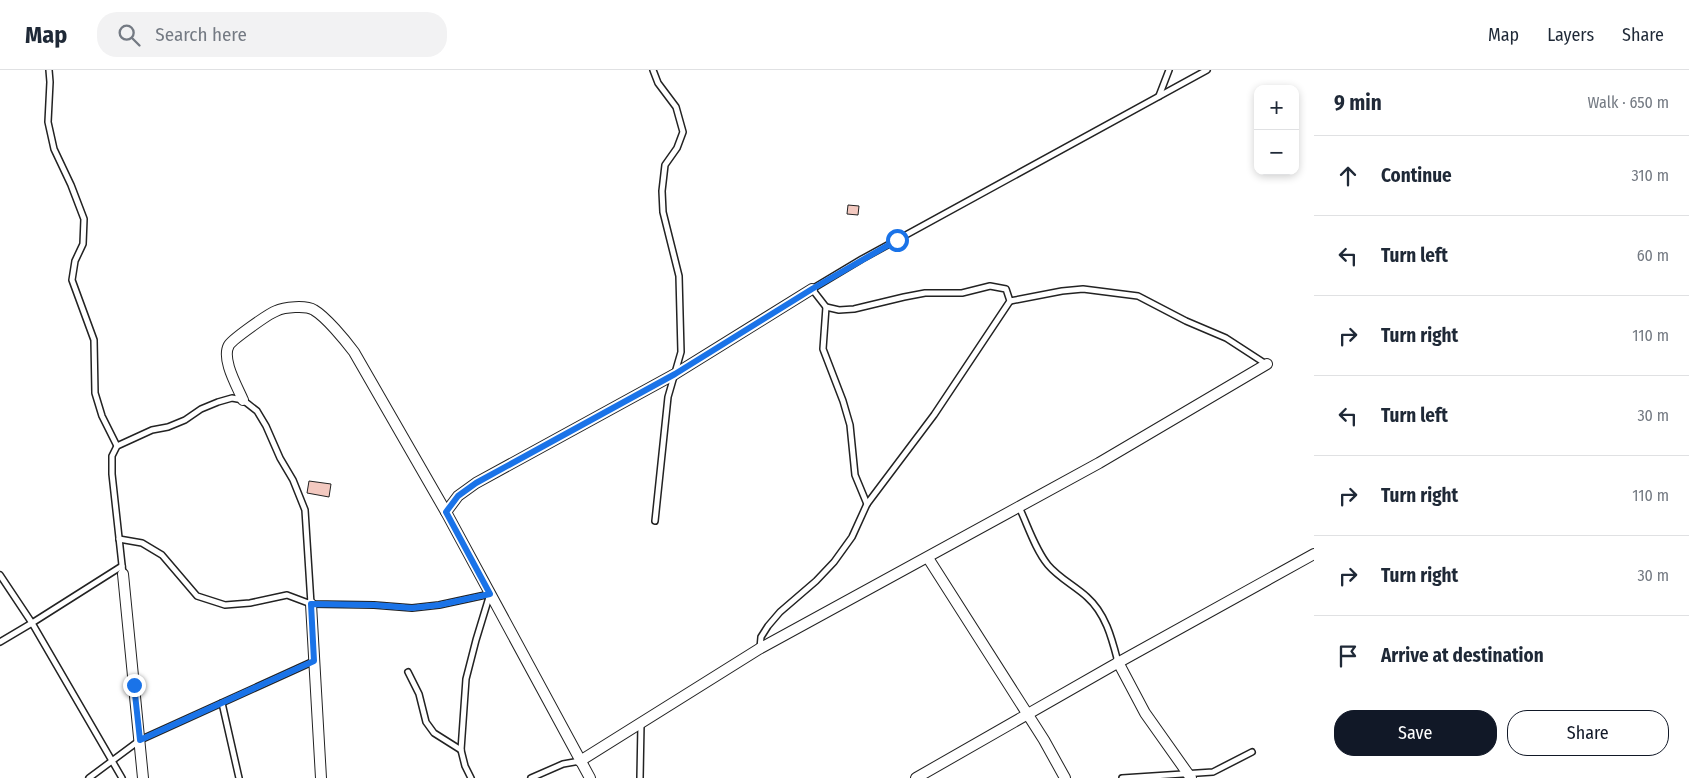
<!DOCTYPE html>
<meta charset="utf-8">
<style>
:root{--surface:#fff;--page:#f2f2f3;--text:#1f2937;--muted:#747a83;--line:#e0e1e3;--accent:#111827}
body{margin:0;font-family:"Fira Sans Condensed",sans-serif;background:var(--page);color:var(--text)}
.controls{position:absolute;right:15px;top:15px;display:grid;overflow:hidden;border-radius:10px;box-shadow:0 2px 8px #0003}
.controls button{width:45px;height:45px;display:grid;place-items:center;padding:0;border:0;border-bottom:1px solid var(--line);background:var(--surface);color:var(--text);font:25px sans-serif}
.stop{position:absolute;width:15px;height:15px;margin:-11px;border:4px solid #1a73e8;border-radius:50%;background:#fff}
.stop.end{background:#1a73e8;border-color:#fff;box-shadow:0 1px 5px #0008}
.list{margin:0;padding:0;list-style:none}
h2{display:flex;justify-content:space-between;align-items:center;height:65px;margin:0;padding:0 20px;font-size:21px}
h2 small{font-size:16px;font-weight:400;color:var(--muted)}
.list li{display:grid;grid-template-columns:32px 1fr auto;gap:15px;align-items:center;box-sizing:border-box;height:80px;padding:0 20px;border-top:1px solid var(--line)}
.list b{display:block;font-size:19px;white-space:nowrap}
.list em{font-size:16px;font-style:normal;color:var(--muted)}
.actions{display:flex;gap:10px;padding:15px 20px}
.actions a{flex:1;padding:11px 0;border:1px solid var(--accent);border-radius:20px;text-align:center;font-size:18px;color:var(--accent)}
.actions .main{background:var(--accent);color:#fff}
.icon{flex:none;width:28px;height:28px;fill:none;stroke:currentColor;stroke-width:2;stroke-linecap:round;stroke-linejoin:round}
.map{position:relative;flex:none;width:1314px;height:708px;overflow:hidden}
header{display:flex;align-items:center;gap:30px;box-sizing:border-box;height:70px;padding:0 25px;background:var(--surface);border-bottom:1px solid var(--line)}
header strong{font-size:24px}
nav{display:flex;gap:28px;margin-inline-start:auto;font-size:18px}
.search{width:350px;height:45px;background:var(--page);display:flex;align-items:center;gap:12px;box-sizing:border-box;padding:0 18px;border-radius:20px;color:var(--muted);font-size:19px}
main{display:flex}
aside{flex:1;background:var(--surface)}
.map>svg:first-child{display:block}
.building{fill:#f3c9c0;stroke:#222}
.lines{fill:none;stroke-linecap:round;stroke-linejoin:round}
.service-casing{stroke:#222;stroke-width:8}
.minor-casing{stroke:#222;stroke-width:12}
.service{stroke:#fff;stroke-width:5}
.minor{stroke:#fff;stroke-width:10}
.route{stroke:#1a73e8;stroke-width:6}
</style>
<header>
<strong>Map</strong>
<div class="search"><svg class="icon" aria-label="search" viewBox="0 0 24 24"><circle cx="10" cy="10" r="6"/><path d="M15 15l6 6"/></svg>Search here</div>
<nav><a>Map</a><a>Layers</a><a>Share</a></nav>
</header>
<main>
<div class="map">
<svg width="1314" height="708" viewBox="0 0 1314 708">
<rect width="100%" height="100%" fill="#fff"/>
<g class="building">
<path d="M848 135 859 136 858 145 847 144Z"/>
<path d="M309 411 331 414 329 427 307 423Z"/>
</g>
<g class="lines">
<defs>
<g id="service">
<path d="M49 0 50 12 48 52 54 79 71 115 84 149 83 174 75 191 72 210 94 270 95 323 102 346 117 376"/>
<path d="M653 0 658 13 676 37 683 62 677 78 665 95 662 121 663 142 679 206 681 282 668 327 655 451"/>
<path d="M1159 26 1169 0"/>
<path d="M1010 231 1062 221 1083 219 1138 226 1186 251 1226 268 1266 294"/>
<path d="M826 237 823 279 843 331 850 355 855 405 867 434"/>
<path d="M1019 437C1028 456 1035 479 1048 495 1059 508 1075 516 1087 527 1106 544 1112 569 1118 592"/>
<path d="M119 469 142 473 162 485 197 526 225 535 250 533 287 525 311 534 374 535 412 538 439 535 490 524"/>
<path d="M122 496 32 553 122 708"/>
<path d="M123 504 112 404V386L117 376 152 360 168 357 185 350 201 339 218 332 232 328 243 330 257 341 266 356 280 388 293 410 305 440 311 534"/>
<path d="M0 505 32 553 0 572"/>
<path d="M760 578 761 567 768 556 780 542 816 511 834 492 852 467 867 434 934 345 1010 231 1006 219 990 216 962 223H925L904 227 854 239 839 240 826 237 812 219 862 189 1207 0"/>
<path d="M408 602 419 624 426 652 434 663 461 680"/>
<path d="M222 633 239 708"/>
<path d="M89 708 140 670 314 591"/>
<path d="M471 708 465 696 461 680 466 609 476 570 490 524"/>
<path d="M531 708 563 694 580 691"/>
<path d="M640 708 641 654"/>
<path d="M1122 708 1213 702 1252 682"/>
</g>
<g id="minor">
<path d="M243 330C237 316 221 289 229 275 233 269 268 244 276 241 284 237 306 235 314 240 326 247 345 270 354 282L446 442 590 708"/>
<path d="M446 442 458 426 476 413 675 304 812 219"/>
<path d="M928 488 1044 670 1065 708"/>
<path d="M123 504 143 708"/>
<path d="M311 534 321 708"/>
<path d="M1118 592 1145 643 1191 708"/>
<path d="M580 691 759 579 1099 393 1267 294"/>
<path d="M916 708 1112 596 1314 484"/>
</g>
</defs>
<use href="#service" class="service-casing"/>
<use href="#minor" class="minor-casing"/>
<use href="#service" class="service"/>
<use href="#minor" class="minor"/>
</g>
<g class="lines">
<path class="route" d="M134 615 140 670 314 591 311 534 374 535 412 538 439 535 490 524 446 442 458 426 476 413 675 304 812 219 897 170"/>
</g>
</svg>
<div class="controls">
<button>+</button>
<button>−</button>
</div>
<div class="stop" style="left:897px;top:170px"></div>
<div class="stop end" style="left:134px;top:615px"></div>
</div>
<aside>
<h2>9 min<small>Walk · 650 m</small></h2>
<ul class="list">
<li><svg class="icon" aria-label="ahead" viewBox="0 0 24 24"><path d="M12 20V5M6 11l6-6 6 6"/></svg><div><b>Continue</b></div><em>310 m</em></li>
<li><svg class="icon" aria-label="left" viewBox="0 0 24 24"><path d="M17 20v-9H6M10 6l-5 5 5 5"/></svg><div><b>Turn left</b></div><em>60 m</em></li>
<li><svg class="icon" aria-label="right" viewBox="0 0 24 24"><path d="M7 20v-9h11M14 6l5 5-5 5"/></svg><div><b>Turn right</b></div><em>110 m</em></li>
<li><svg class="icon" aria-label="left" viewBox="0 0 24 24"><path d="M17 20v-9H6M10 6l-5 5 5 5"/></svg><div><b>Turn left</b></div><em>30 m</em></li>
<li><svg class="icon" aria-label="right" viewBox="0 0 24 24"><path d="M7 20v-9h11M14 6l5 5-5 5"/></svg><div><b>Turn right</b></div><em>110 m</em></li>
<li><svg class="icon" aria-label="right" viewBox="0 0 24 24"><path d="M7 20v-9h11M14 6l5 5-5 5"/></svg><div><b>Turn right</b></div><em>30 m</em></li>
<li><svg class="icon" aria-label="arrive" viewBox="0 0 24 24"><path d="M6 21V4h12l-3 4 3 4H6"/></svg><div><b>Arrive at destination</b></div></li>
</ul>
<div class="actions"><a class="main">Save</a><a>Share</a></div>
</aside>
</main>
